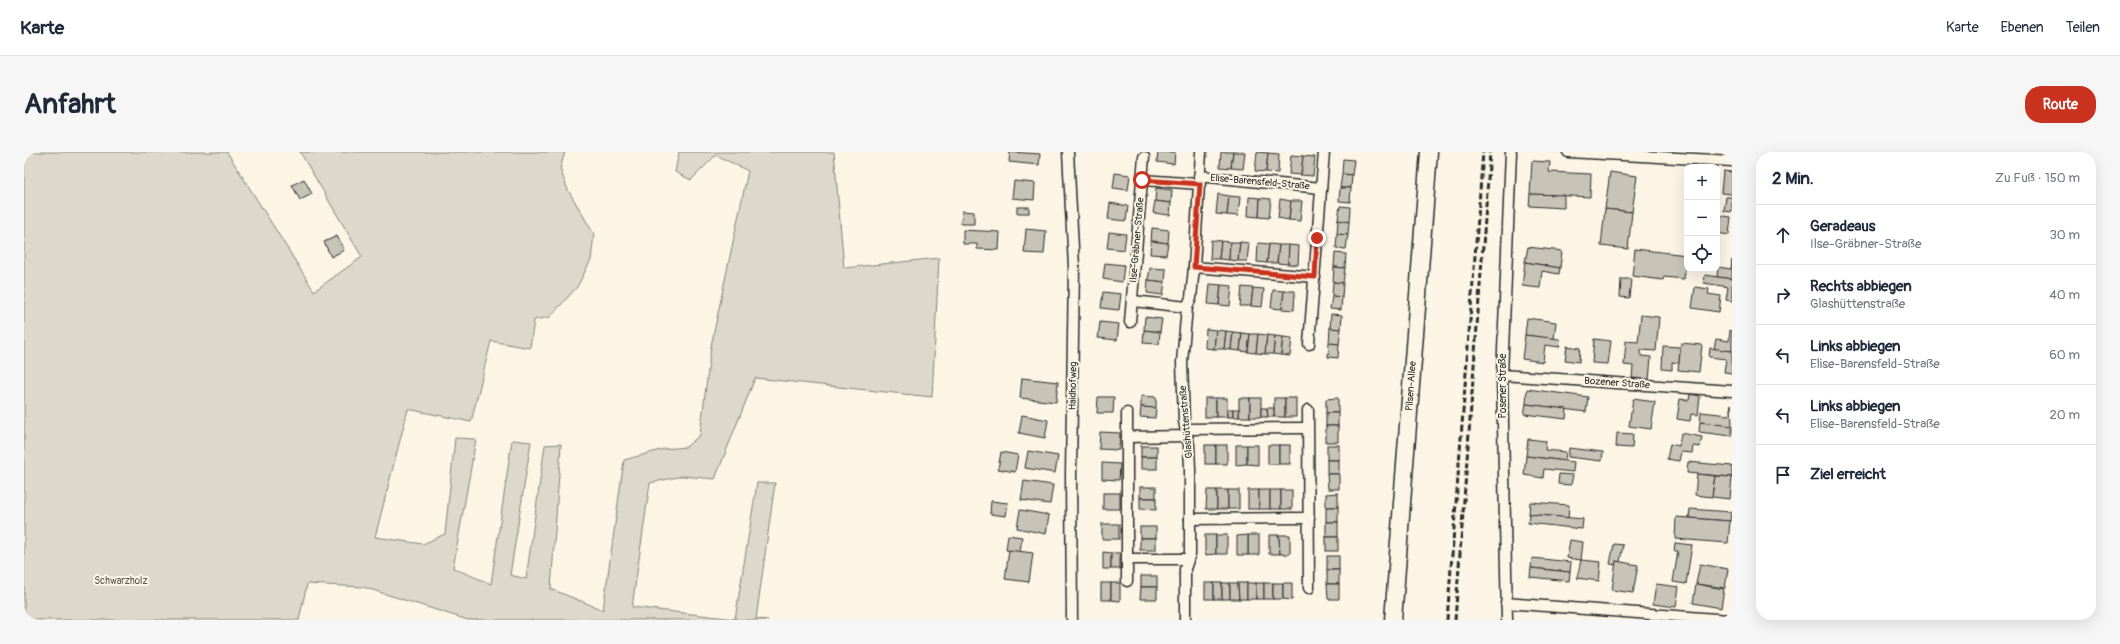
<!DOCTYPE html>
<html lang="de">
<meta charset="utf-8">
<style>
:root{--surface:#fff;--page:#f6f6f7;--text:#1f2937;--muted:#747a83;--line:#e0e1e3;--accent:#c8321e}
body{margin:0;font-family:Pangolin,sans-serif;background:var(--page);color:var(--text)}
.controls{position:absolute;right:12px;top:12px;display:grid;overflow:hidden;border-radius:8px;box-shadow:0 4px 16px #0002}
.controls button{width:36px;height:36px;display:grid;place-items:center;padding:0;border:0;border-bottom:1px solid var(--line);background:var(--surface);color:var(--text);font:20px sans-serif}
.stop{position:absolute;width:12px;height:12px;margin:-9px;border:3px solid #c8321e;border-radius:50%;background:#fff}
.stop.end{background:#c8321e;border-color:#fff;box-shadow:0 1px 4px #0008}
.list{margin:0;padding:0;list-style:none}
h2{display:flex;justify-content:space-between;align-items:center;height:52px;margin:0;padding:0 16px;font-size:17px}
h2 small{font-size:13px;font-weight:400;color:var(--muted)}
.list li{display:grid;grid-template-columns:26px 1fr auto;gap:12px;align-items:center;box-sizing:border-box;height:60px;padding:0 16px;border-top:1px solid var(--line)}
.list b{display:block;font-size:15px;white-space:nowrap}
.list p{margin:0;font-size:13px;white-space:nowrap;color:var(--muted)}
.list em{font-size:13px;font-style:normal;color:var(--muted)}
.icon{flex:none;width:22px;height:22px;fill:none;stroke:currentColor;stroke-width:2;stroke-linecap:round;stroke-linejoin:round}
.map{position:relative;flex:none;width:1708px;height:468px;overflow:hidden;border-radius:16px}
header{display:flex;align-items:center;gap:24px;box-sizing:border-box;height:56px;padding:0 20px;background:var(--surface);border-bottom:1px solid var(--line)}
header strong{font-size:19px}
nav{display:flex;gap:22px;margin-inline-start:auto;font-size:14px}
.intro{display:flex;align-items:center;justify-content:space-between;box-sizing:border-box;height:96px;padding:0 24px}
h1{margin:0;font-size:28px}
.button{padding:10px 18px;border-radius:16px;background:var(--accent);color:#fff;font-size:14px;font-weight:700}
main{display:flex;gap:24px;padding:0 24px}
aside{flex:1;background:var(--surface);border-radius:16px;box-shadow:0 4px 16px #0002}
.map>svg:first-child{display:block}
.green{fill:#ded8ca;stroke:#84827a}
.building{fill:#c8c3b7;stroke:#2b2b2b}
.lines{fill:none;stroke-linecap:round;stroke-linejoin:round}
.street-casing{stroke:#2b2b2b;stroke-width:13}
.primary-casing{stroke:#2b2b2b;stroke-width:19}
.street{stroke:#fcf5e5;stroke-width:10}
.primary{stroke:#fcf5e5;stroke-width:16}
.rail{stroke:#2b2b2b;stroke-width:3;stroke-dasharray:6 3;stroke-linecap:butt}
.route{stroke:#c8321e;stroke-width:5}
.labels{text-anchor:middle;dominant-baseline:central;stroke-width:4;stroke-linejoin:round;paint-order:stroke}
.street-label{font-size:10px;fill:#2b2b2b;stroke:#fcf5e5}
.park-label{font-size:10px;fill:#585653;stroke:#fcf5e5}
</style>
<header>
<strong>Karte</strong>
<nav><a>Karte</a><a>Ebenen</a><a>Teilen</a></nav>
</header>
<div class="intro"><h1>Anfahrt</h1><a class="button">Route</a></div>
<main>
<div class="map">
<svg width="1708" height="468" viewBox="0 0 1708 468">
<rect width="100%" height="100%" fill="#fcf5e5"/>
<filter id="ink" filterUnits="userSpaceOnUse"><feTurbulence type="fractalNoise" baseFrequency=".025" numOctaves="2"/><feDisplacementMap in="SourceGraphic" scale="8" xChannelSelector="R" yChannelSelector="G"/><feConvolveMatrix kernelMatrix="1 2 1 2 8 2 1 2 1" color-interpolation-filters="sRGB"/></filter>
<g filter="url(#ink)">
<path class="green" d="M0 0H203L290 139 338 105 276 0H541L536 17 544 38 570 82 567 108 553 135 526 165 510 168 506 196 467 189 447 270 384 257 351 385 399 392 421 382 431 286 452 287 429 416 467 432 488 288 507 290 486 423 502 427 521 293 537 292 527 437 579 458 600 308 640 297 662 295 676 283 687 194 724 19 692 3 667 28 651 20 655 0H810L820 116 915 106 908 245 731 226 691 327 658 324 626 331 608 455 711 467 733 331H751L732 467 744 468H444L339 435 283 432 275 468H0Z"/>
<g class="building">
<path d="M986 0 1016 2 1015 13 985 10Z"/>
<path d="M1134 0H1151L1150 12 1133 10Z"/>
<path d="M1197 0H1209L1207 16 1196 15Z"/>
<path d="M1209 0H1221L1219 17 1207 16Z"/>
<path d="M1233 0 1244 1 1242 20 1231 19Z"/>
<path d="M1244 1 1255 2 1254 21 1242 20Z"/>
<path d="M1267 3 1279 4 1277 23 1265 22Z"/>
<path d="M1279 4 1291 5 1289 24 1277 23Z"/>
<path d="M1319 7 1330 8 1328 23 1318 22Z"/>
<path d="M1508 9 1526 10 1525 20 1567 22 1566 45 1506 42Z"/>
<path d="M1699 19 1708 20V42L1697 41Z"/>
<path d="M1586 20 1613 24 1608 60 1581 57Z"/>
<path d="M1091 21 1106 23 1104 38 1089 36Z"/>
<path d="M1318 22 1328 23 1327 36H1316Z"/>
<path d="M280 27 288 42 276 48 268 33Z"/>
<path d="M990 29 1011 31 1010 48 988 46Z"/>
<path d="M1132 36 1148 38 1147 51 1131 49Z"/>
<path d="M1316 36H1327L1326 50 1315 49Z"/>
<path d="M1194 42 1205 44 1203 63 1192 62Z"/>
<path d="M1506 42 1540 43V56L1505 54Z"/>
<path d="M1205 44 1216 45 1214 64 1203 63Z"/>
<path d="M1225 45 1236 46 1235 65 1224 64Z"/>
<path d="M1702 45H1708V60L1700 59Z"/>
<path d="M1236 46 1247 47 1245 66 1235 65Z"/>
<path d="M1256 47 1267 49 1265 68 1254 66Z"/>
<path d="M1131 49 1147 51 1146 63 1129 61Z"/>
<path d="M1267 49H1278L1276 69 1265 68Z"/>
<path d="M1086 51 1104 54 1102 69 1084 67Z"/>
<path d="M1316 54 1326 55 1325 70 1314 68Z"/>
<rect x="993" y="55" width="12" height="6"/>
<path d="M1581 57 1608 60 1604 97 1577 94Z"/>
<path d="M938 59 950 60V72H937Z"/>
<path d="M1693 63 1707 65 1705 83 1693 81Z"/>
<path d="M1314 68 1325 70 1324 83 1313 82Z"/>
<path d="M1128 76 1145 78 1144 91 1127 89Z"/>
<path d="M1002 77 1022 79 1020 102 1000 101Z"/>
<path d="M939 78 976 80 975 98 953 97V92H939Z"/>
<path d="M1085 80 1102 82 1100 98 1083 96Z"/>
<path d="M1313 82 1324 83 1322 97 1312 96Z"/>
<path d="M313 84 320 98 307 105 300 90Z"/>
<path d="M1187 88 1197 89 1195 107H1186Z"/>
<path d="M1127 89 1144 91 1142 103 1126 102Z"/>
<path d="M1197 89 1206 90 1205 108 1195 107Z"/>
<path d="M1206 90H1216L1214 109 1205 108Z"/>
<path d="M1216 90 1225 91 1223 109H1214Z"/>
<path d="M1234 91 1245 92 1243 111 1233 110Z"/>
<path d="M1245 92 1255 93 1253 111H1243Z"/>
<path d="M1255 93H1265L1264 112 1253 111Z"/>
<path d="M1265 93 1275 94 1274 113 1264 112Z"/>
<path d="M1504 95 1538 99 1536 116 1501 110Z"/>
<path d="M1611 97 1663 103 1660 127 1640 125 1639 128 1608 124Z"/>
<path d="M1311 101 1322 102 1321 116 1310 115Z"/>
<path d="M1708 108V127L1693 125 1694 115 1707 117Z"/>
<path d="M1501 110 1536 116 1535 122 1518 119 1516 136 1498 134Z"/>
<path d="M1081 111 1100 113 1098 130 1079 127Z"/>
<path d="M1310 115 1321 116 1319 131 1309 130Z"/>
<path d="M1126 116 1142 117 1141 130 1124 128Z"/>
<path d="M1681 123 1708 127V149L1702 148 1704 135 1680 131Z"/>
<path d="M1597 127H1607L1605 146 1596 145Z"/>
<path d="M1124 128 1141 130 1139 143 1123 141Z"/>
<path d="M1309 130 1319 131 1318 145 1308 144Z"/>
<path d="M1186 132 1197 133 1195 153 1184 152Z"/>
<path d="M1197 133 1208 134 1206 154 1195 153Z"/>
<path d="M1218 135 1229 136 1227 154H1216Z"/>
<path d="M1671 135 1685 137 1684 142 1697 144 1695 160 1668 156Z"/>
<path d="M1229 136 1240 137 1238 155 1227 154Z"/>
<path d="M1249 138 1260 139 1258 157 1247 156Z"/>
<path d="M1260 139H1271L1270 158 1258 157Z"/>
<path d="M1079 140 1097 142 1095 158 1077 156Z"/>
<path d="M1308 144 1318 145 1317 158 1306 157Z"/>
<path d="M1307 162 1318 163 1317 177 1306 176Z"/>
<path d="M1617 163 1635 165 1632 199 1617 198V204L1627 205 1625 228 1608 227 1609 214 1600 213 1602 189 1614 190Z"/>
<path d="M1121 165 1138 167 1136 180 1120 178Z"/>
<path d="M1503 166 1532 170 1530 187 1501 183Z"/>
<path d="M1076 170 1095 172 1093 188 1074 186Z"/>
<path d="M1306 176 1317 177 1315 192 1305 191Z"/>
<path d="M1182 177 1192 178 1190 197 1181 196Z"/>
<path d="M1120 178 1136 180 1135 192 1119 191Z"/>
<path d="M1192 178 1202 179 1200 197H1190Z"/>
<path d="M1706 178 1708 179V199L1690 197 1692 187 1705 189Z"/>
<path d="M1202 179 1209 180 1207 198 1200 197Z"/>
<path d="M1209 180 1218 181 1216 199 1207 198Z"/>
<path d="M1218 181 1226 182 1224 200 1216 199Z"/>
<path d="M1226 182H1234L1232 201 1224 200Z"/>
<path d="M1234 182 1243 183 1241 202 1232 201Z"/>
<path d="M1243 183 1251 184 1249 202H1241Z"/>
<path d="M1501 183 1536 187 1535 195 1521 193 1519 210 1498 207Z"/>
<path d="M1251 184 1259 185 1257 203 1249 202Z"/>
<path d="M1259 185 1268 186 1266 204 1257 203Z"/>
<path d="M1570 187 1587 189 1584 212 1568 211Z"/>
<path d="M1305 191 1315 192 1314 206 1304 205Z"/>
<path d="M1657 191 1678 193 1675 220 1654 218Z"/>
<path d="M1543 194 1556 196 1555 210 1541 208Z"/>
<path d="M1639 194 1656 195 1655 211 1648 210V218L1638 217Z"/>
<path d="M1686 196 1708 199V221L1700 220 1702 207 1685 205Z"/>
<path d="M998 226 1034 230 1032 250 996 246Z"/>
<path d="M1503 237 1564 245 1562 260 1502 252Z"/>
<path d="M1666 242 1676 244 1674 263 1667 262 1666 269 1653 267 1656 247 1665 248Z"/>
<path d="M1117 244 1132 245V256L1117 255Z"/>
<path d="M1074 245H1090L1089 261H1073Z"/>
<rect x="1181" y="246" width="11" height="19"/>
<rect x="1192" y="246" width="11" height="19"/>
<rect x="1215" y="246" width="11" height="19"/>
<rect x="1226" y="246" width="11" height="19"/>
<rect x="1250" y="246" width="11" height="19"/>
<rect x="1261" y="246" width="11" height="19"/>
<path d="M1314 246V261H1302V247Z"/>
<path d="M1609 247 1631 250 1627 277 1605 274Z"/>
<path d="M1502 252 1543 257 1542 267 1500 262Z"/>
<path d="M1707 252 1708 274 1676 270 1677 260 1705 263Z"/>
<path d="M1117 255 1132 256 1131 266 1116 265Z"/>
<path d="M1237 256H1243L1244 265H1237Z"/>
<path d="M1243 256H1250V265H1244Z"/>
<rect x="1203" y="257" width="6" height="8"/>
<rect x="1209" y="257" width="6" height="8"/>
<rect x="1302" y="261" width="12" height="13"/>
<path d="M998 263 1024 268 1021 286 995 281Z"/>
<path d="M1676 270 1708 274V284L1675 280Z"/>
<rect x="1302" y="274" width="12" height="16"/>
<path d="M1076 280 1096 281 1095 298 1075 297Z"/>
<path d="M1593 281 1609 282 1608 296 1592 295Z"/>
<path d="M1657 281 1678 285 1676 295 1669 294 1668 301 1657 300 1655 309 1643 307 1646 292 1655 294Z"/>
<path d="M1504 287 1522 289 1521 298 1542 300 1541 309 1502 304Z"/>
<rect x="1181" y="293" width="11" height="19"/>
<rect x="1192" y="293" width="11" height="19"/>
<path d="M1212 293H1223V312L1212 313Z"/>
<path d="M1223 293H1234V313L1223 312Z"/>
<rect x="1244" y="293" width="11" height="19"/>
<rect x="1255" y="293" width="11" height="19"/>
<rect x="1303" y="293" width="12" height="15"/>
<rect x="1117" y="294" width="16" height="11"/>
<path d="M1545 296 1579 300 1578 309 1544 305Z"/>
<path d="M1004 299 1034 304 1031 321 1001 316Z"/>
<path d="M977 300 994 303 991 320 974 317Z"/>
<path d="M1502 304 1550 310 1549 320 1520 317 1519 326 1500 323Z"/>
<rect x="1117" y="305" width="16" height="12"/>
<rect x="1303" y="308" width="12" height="14"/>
<path d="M1664 310 1708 314V325L1663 321Z"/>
<path d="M1078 311 1096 312 1095 328 1078 327Z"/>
<path d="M1303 322H1315V337H1304Z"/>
<path d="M1535 322 1549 323 1547 333 1534 332Z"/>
<path d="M1673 322 1691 324 1688 345 1671 343Z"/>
<path d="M1691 324 1708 325 1706 347 1688 345Z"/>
<path d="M1000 329 1029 333 1026 352 997 348Z"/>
<rect x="1116" y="335" width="16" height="11"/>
<path d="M1183 338H1193V357H1182Z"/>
<rect x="1193" y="338" width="11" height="19"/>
<rect x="1204" y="338" width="11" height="19"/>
<rect x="1224" y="338" width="11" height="19"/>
<rect x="1235" y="338" width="11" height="19"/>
<rect x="1246" y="338" width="11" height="19"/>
<rect x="1257" y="338" width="11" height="19"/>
<rect x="1079" y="341" width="17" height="16"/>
<path d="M1314 341V355H1302V342Z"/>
<path d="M1116 346H1132V358L1116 357Z"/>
<path d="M967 349 984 351 982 364 966 362Z"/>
<path d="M1506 350 1545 353 1544 366 1505 362Z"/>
<rect x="1302" y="355" width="12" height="15"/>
<path d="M1666 357 1707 360 1706 369 1665 366Z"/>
<path d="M996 358 1025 363 1022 382 993 376Z"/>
<path d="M1505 362 1559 367 1558 377 1504 371Z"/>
<path d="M1652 365 1706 369 1704 391 1651 387Z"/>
<rect x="1302" y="370" width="12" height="15"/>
<rect x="1078" y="372" width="17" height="15"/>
<rect x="1116" y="375" width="16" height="11"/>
<path d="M984 383 998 385 996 400 982 398Z"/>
<path d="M1181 383H1192V402L1181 403Z"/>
<rect x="1192" y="383" width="11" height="19"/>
<rect x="1224" y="383" width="11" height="20"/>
<path d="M1224 383V403H1213V384Z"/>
<path d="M1245 383H1255L1256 402H1245Z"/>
<path d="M1255 383H1266V402H1256Z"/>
<rect x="1302" y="385" width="12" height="14"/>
<rect x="1116" y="386" width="16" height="12"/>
<path d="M1546 388 1559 390 1557 408 1543 406Z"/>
<path d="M1651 391 1668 393 1662 432 1649 430 1654 399H1650Z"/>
<path d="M1590 392 1599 393 1596 410 1592 409V413L1586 412Z"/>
<path d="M985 398 1009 401 1005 430 981 427Z"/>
<path d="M1079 400 1087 401V417H1079Z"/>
<rect x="1087" y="401" width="9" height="16"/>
<rect x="1303" y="404" width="12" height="14"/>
<path d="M1508 406 1547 410 1546 420 1507 416Z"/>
<path d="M1557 408 1577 410 1575 429 1553 426Z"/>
<path d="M1592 409 1614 413 1609 441 1588 438Z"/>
<path d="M1676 412 1704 417 1701 436 1672 432Z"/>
<path d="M1507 416 1546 420 1545 429 1506 425Z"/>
<rect x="1303" y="418" width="12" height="14"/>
<rect x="1117" y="424" width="16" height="11"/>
<rect x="1077" y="431" width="10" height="17"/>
<path d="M1087 431H1096V449L1087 448Z"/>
<rect x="1181" y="431" width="9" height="16"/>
<rect x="1190" y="431" width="8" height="16"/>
<rect x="1198" y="431" width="8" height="16"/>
<path d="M1206 431H1214L1215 447H1206Z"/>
<path d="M1214 431H1223V447H1215Z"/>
<rect x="1223" y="431" width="9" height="16"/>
<rect x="1232" y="431" width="8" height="16"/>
<rect x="1240" y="431" width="9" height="16"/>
<rect x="1249" y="431" width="10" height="16"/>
<path d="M1259 431H1268V448L1259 447Z"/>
<path d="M1303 432H1315V447H1304Z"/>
<path d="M1632 432 1655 435 1652 455 1629 452Z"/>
<path d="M1672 432 1700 437 1697 456 1669 451Z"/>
<path d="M1117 435H1133V447H1116Z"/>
</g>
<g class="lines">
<defs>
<g id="street">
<path d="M1044 0 1050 115 1047 322 1048 468"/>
<path d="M1544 0 1708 9"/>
<path d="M1175 24 1297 36"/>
<path d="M1118 28 1176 32"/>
<path d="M1170 115 1291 125"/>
<path d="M1109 149 1163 155"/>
<path d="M1106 170 1120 5"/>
<path d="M1285 192 1300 0"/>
<path d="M1478 223 1708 239"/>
<path d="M1284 258 1285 436"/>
<path d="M1103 261V429"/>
<path d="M1162 277 1283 276"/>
<path d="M1103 285 1163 284"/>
<path d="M1166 367 1285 366"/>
<path d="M1104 407H1164"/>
<path d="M1482 451 1705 468"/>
<path d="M1161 468V417L1166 402V317L1165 293 1160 269 1158 210 1163 155 1167 146 1170 115 1177 0"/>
<path d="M1483 468 1478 223 1487 0"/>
</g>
<path id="primary" d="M1369 468 1405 0"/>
</defs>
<use href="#street" class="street-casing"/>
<use href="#primary" class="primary-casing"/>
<use href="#street" class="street"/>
<use href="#primary" class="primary"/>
<g class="rail">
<path d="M1423 468 1459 0"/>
<path d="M1431 468 1466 0"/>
</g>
</g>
</g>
<g class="lines" filter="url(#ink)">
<path class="route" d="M1118 28 1176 32 1170 115 1291 125 1293 86"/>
</g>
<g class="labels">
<g class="street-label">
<text transform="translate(1236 30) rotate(5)">Elise-Barensfeld-Straße</text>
<text transform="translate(1113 88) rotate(-85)">Ilse-Gräbner-Straße</text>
<text transform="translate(1593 231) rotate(4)">Bozener Straße</text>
<text transform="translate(1049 234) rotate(-89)">Haidhofweg</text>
<text transform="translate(1387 234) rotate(-86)">Pilsen-Allee</text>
<text transform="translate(1479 234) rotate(-90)">Posener Straße</text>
<text transform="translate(1162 270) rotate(-95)">Glashüttenstraße</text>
</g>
<g class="park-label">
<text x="97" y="429">Schwarzholz</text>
</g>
</g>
</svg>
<div class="controls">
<button>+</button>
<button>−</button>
<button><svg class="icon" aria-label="locate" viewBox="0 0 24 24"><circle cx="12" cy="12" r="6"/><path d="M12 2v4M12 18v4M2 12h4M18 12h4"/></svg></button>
</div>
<div class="stop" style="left:1118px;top:28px"></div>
<div class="stop end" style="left:1293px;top:86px"></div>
</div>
<aside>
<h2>2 Min.<small>Zu Fuß · 150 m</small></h2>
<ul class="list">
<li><svg class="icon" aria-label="ahead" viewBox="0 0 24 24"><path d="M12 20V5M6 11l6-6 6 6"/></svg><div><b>Geradeaus</b><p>Ilse-Gräbner-Straße</p></div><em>30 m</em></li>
<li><svg class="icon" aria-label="right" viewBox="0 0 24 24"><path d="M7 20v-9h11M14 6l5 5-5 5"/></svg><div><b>Rechts abbiegen</b><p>Glashüttenstraße</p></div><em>40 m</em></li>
<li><svg class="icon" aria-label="left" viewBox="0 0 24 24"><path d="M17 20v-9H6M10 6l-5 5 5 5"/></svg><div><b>Links abbiegen</b><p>Elise-Barensfeld-Straße</p></div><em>60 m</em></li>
<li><svg class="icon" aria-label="left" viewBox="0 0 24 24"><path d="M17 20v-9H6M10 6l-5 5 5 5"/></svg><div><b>Links abbiegen</b><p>Elise-Barensfeld-Straße</p></div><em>20 m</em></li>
<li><svg class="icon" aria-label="arrive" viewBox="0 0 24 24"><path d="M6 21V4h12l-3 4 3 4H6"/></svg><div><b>Ziel erreicht</b></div></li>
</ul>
</aside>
</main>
